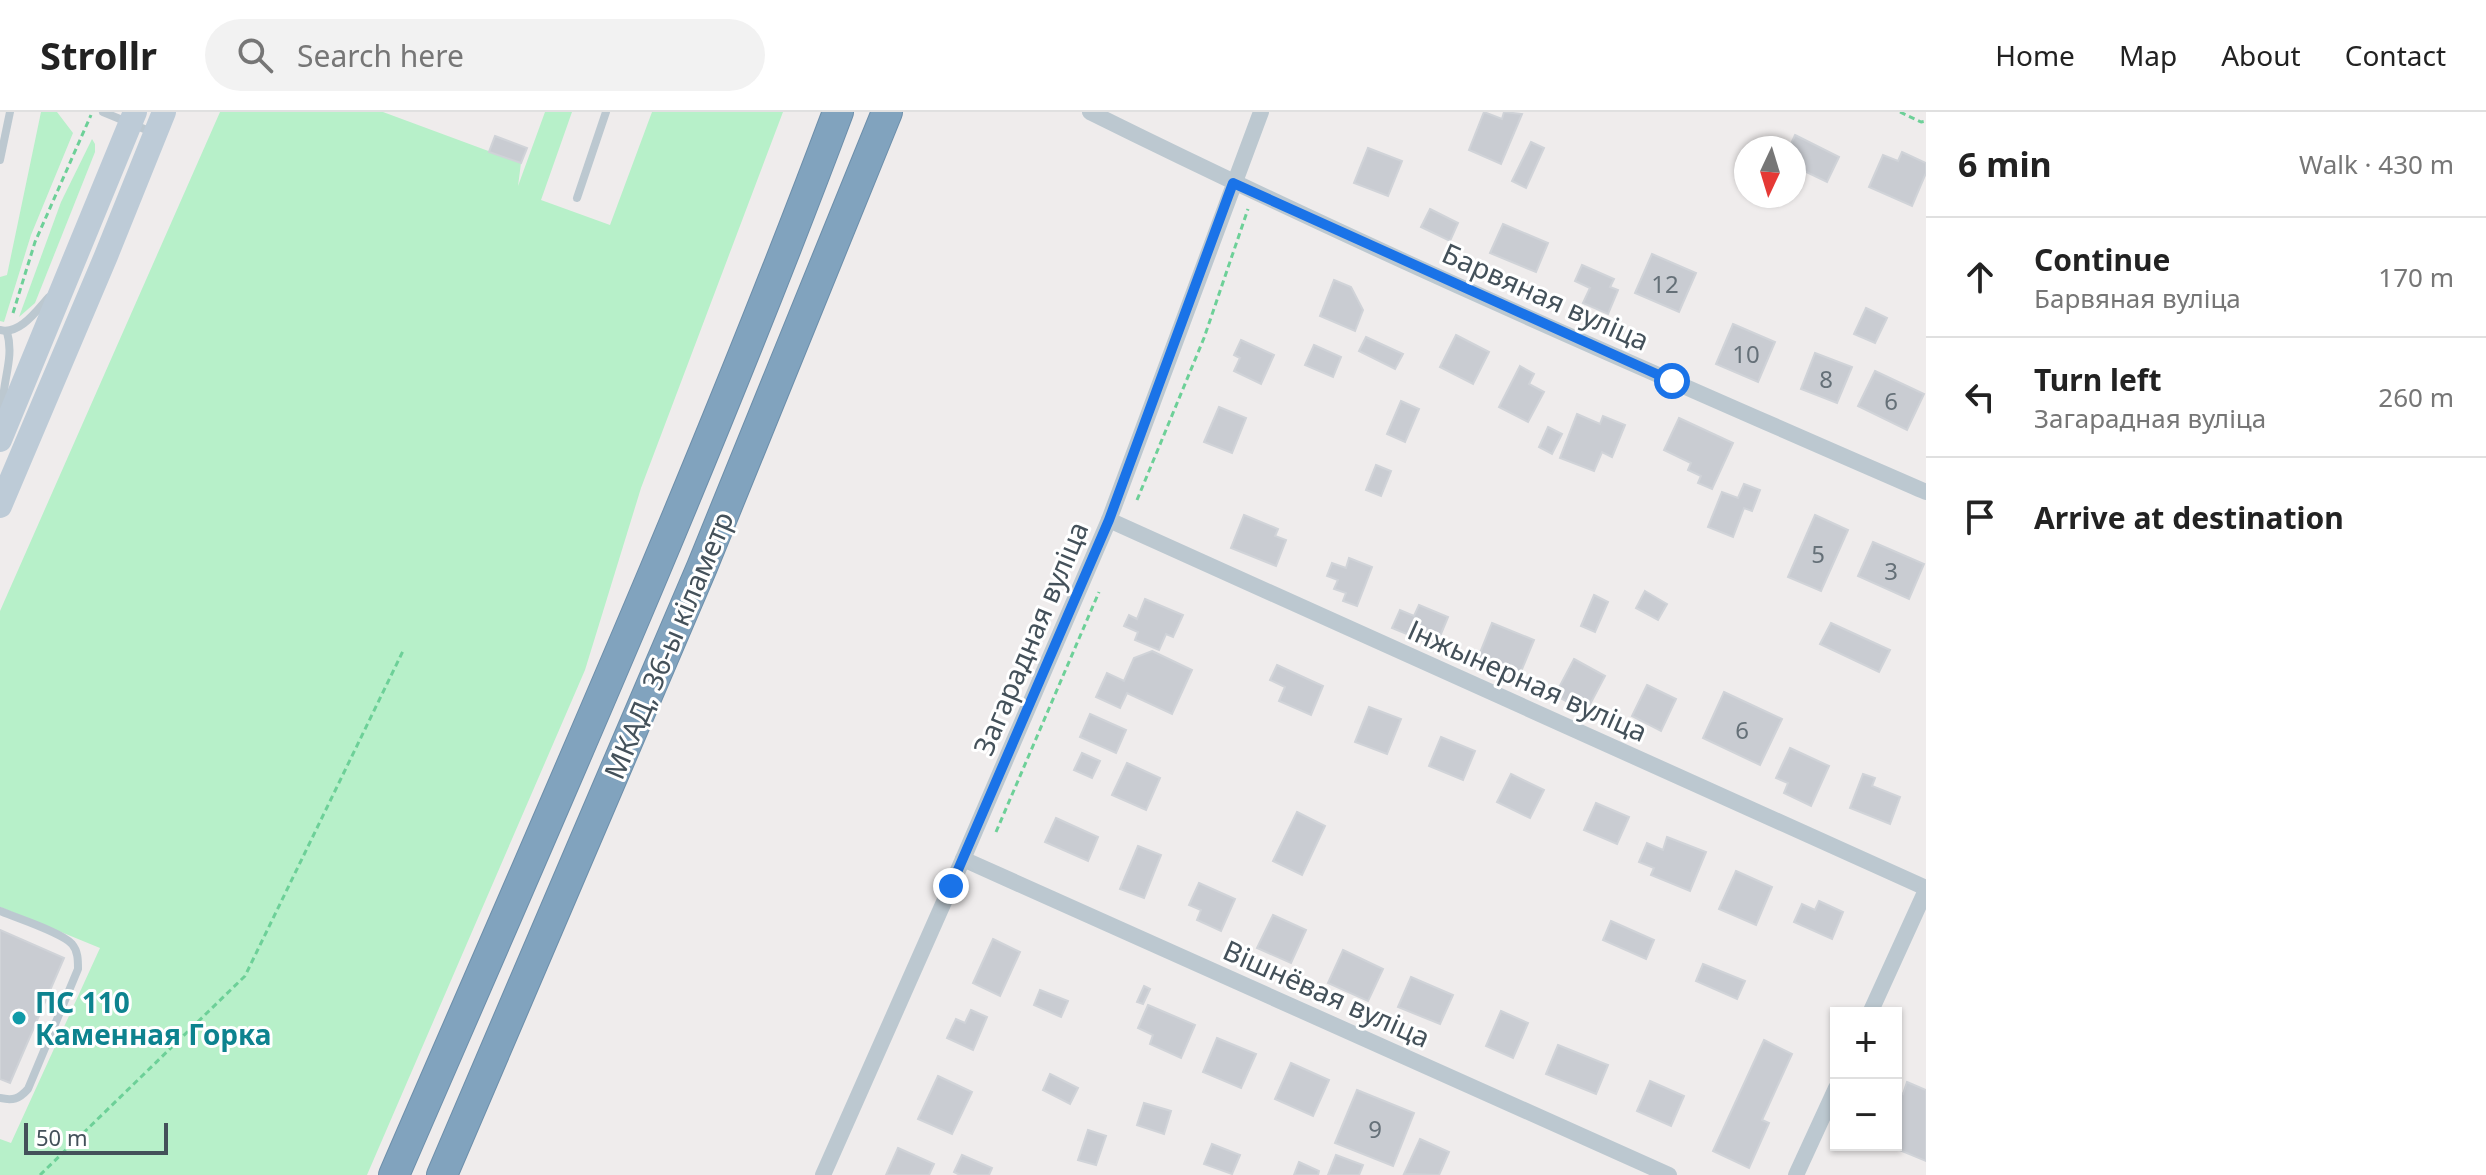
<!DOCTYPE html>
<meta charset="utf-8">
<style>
:root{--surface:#fff;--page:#f2f2f2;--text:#222;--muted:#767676;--line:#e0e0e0}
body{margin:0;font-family:"Noto Sans",sans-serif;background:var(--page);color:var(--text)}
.controls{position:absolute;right:24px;bottom:24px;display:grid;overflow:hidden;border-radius:0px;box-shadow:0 2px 6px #0004}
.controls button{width:72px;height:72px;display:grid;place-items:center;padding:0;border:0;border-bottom:2px solid var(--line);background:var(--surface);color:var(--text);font:40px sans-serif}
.compass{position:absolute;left:1734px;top:24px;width:72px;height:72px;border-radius:50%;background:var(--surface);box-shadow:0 2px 6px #0004;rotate:184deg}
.scale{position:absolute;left:24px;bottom:20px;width:144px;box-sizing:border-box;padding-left:8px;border:4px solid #44515a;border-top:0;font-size:22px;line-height:28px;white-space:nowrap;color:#44515a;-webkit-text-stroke:6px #fff;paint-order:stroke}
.stop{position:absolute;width:24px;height:24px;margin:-18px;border:6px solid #1a73e8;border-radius:50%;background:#fff}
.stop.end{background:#1a73e8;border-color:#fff;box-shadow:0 2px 8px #0008}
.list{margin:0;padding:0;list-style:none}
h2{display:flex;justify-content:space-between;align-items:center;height:104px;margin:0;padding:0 32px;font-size:34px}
h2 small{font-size:26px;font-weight:400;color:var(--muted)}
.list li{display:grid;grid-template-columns:52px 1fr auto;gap:24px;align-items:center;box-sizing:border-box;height:120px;padding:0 32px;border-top:2px solid var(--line)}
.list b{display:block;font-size:30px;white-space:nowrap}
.list p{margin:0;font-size:26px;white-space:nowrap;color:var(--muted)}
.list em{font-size:26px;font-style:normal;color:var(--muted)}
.icon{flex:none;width:44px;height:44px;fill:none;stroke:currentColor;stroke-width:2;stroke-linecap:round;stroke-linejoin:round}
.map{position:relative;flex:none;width:1926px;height:1063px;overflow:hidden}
header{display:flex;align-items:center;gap:48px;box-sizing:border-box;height:112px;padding:0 40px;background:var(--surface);border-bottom:2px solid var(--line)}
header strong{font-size:38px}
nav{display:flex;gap:44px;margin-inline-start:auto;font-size:28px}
.search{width:560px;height:72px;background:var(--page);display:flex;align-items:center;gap:20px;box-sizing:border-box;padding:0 28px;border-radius:44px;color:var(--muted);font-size:30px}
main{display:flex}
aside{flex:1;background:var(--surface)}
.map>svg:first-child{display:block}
.green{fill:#b7f0c9}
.building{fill:#c9ccd2;stroke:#d0d3d8;stroke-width:2}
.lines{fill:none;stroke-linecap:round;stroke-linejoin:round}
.highway-casing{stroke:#6c8eaa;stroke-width:32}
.path{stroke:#6dd098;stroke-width:3;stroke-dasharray:6 4;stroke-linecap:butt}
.lane{stroke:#bcc8d0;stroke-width:8}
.street{stroke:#bcc8d0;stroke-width:16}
.secondary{stroke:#bdcbd7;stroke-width:24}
.highway{stroke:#81a3be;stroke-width:30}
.route{stroke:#1a73e8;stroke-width:10}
.culture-dot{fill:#0f9aa8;stroke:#fff;stroke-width:3}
.labels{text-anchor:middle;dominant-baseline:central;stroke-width:6;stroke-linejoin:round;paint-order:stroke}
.number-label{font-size:24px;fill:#657078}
.street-label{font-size:28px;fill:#44515a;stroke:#fff}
.culture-label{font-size:28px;font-weight:bold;fill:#0d838f;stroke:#fff;text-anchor:start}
</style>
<header>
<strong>Strollr</strong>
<div class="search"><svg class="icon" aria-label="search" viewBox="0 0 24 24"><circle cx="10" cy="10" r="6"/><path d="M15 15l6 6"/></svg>Search here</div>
<nav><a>Home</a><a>Map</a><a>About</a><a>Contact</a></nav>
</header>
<main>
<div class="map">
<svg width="1926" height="1063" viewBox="0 0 1926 1063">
<rect width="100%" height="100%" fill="#efecec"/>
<g class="green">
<path d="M41 0H57L73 21 31 123 4 210 0 209V165L7 163Z"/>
<path d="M220 0H383L521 51 518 74 545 0H572L541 88 610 113 652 0H783L641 376 585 558 367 1063H0V1027L11 1031 100 836 0 795V499Z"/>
<path d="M92 27 95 32V40L35 191 19 205 61 90Z"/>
</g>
<g class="building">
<path d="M1484 0 1502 7 1504 0 1522 2 1501 52 1469 38Z"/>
<path d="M1795 23 1839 45 1827 70 1794 54V36H1789Z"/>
<path d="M495 24 527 36 521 51 489 40Z"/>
<path d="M1531 30 1544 36 1526 76 1512 69Z"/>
<path d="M1368 36 1402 49 1388 84 1354 71Z"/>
<path d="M1902 40 1926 51V61L1912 94 1869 75 1883 43 1898 49Z"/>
<path d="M1430 97 1458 111 1450 129 1421 115Z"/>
<path d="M1503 112 1548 131 1536 160 1490 141Z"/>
<path d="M1652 142 1696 161 1679 200 1635 181Z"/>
<path d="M1582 153 1614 167 1610 175 1618 178 1608 202 1583 191 1590 176 1575 169Z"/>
<path d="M1334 168 1351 175 1363 198 1355 219 1320 204Z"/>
<path d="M1866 196 1887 206 1875 231 1854 222Z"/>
<path d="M1733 212 1775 230 1758 270 1716 252Z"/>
<path d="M1456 223 1489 240 1473 272 1440 255Z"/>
<path d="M1366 225 1403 242 1395 257 1359 239Z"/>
<path d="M1241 228 1274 243 1261 272 1234 259 1240 246 1234 243Z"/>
<path d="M1314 233 1341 245 1333 265 1305 253Z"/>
<path d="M1815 241 1852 255 1837 291 1801 277Z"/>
<path d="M1520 254 1534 262 1529 272 1544 280 1528 310 1499 295Z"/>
<path d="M1875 259 1924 282 1907 318 1858 294Z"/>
<path d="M1401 289 1419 297 1405 330 1387 322Z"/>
<path d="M1219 295 1246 306 1232 341 1204 330Z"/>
<path d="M1577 302 1600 312 1603 304 1625 313 1612 345 1602 340 1594 359 1560 346Z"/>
<path d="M1679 306 1733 331 1712 377 1698 371 1701 364 1688 358 1691 351 1664 338Z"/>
<path d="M1548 315 1562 322 1552 342 1539 335Z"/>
<path d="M1376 353 1391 359 1381 384 1366 378Z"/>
<path d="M1744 372 1760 378 1752 399 1744 396 1733 425 1708 415 1722 380 1738 386Z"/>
<path d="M1244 403 1278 417 1275 424 1286 428 1276 454 1231 436Z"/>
<path d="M1815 403 1848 418 1821 479 1788 465Z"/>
<path d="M1873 430 1924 452 1909 487 1858 464Z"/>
<path d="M1349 446 1372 455 1357 494 1343 489 1346 481 1334 477 1338 468 1327 464 1332 451 1346 456Z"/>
<path d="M1645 479 1667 492 1658 508 1636 496Z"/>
<path d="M1594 483 1608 490 1595 520 1581 514Z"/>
<path d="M1145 487 1183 503 1173 525 1166 522 1159 538 1135 528 1138 520 1124 514 1129 503 1137 507Z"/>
<path d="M1419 493 1448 505 1436 534 1392 516 1400 498 1414 504Z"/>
<path d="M1492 511 1534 528 1520 562 1478 546Z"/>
<path d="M1831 511 1890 538 1879 560 1820 532Z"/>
<path d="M1152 539 1192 558 1172 602 1127 581 1120 596 1096 585 1107 561 1124 569 1134 546Z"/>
<path d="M1574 547 1605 564 1586 600 1555 583Z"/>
<path d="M1277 553 1323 574 1311 603 1279 589 1285 575 1270 568Z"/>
<path d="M1647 573 1676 587 1661 619 1632 604Z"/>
<path d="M1724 580 1782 607 1760 653 1703 626Z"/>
<path d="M1369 595 1401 607 1387 642 1355 630Z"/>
<path d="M1090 602 1126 618 1116 641 1080 625Z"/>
<path d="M1441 625 1475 639 1463 668 1429 654Z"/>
<path d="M1790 636 1829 654 1811 694 1784 681 1788 671 1776 666Z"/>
<path d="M1082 641 1100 649 1092 666 1074 658Z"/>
<path d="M1127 651 1160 666 1146 698 1112 683Z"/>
<path d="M1511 662 1544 678 1530 706 1497 690Z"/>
<path d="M1863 662 1875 666 1872 674 1900 685 1890 712 1850 696Z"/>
<path d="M1596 691 1629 705 1617 732 1584 718Z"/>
<path d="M1297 700 1325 714 1302 763 1273 749Z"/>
<path d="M1056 706 1098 725 1088 749 1045 730Z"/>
<path d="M1667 725 1706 740 1690 779 1651 763 1654 756 1639 750 1647 731 1663 738Z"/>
<path d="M1138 734 1161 743 1144 786 1120 777Z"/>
<path d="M1736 759 1772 775 1756 813 1719 797Z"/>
<path d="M1199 771 1235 787 1221 819 1197 808 1201 798 1189 793Z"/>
<path d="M1819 789 1843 800 1832 827 1794 810 1802 792 1815 798Z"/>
<path d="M1273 803 1306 818 1291 851 1257 836Z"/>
<path d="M1611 809 1654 828 1646 847 1603 828Z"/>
<path d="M0 818 64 846 10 971 0 967Z"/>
<path d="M993 827 1020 840 1000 884 973 871Z"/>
<path d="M1343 838 1383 857 1368 889 1328 871Z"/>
<path d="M1703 852 1745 869 1737 887 1696 869Z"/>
<path d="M1411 865 1453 883 1440 912 1398 895Z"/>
<path d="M1144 874 1150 877 1143 892 1137 890Z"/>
<path d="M1040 878 1068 889 1061 905 1034 893Z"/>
<path d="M1148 893 1195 913 1181 946 1150 932 1153 923 1138 916Z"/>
<path d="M971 898 987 905 973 938 947 926 956 907 965 911Z"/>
<path d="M1501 899 1528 911 1513 946 1486 934Z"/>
<path d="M1217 926 1256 942 1241 976 1203 960Z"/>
<path d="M1764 928 1792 942 1762 1008 1769 1011 1749 1056 1713 1039Z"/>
<path d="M1558 933 1608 953 1596 982 1546 962Z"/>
<path d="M1291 951 1329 968 1313 1004 1275 987Z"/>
<path d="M1050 962 1078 976 1070 992 1043 978Z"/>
<path d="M938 964 972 980 952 1022 918 1007Z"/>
<path d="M1650 969 1684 984 1671 1014 1637 999Z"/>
<path d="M1907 970 1926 978V1049L1892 1035 1896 1033V984L1898 979 1903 982Z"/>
<path d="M1357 978 1414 1001 1393 1054 1335 1031Z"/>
<path d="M1144 991 1171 999 1164 1022 1137 1013Z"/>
<path d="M1088 1018 1106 1024 1096 1053 1078 1048Z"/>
<path d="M1420 1027 1449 1040 1439 1063 1404 1062Z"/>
<path d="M1212 1032 1240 1043 1232 1062 1204 1052Z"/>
<path d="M898 1036 934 1052 929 1063H886Z"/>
<path d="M962 1043 992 1056 989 1063H960L954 1060Z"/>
<path d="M1336 1043 1363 1053 1359 1063H1328Z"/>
<path d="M1299 1050 1319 1059 1318 1063H1294Z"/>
</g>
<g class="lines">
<defs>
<g id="highway">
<path d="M394 1063C547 710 703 360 838 0"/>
<path d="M442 1063 702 455 887 0"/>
</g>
</defs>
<use href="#highway" class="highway-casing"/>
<g class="path">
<path d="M1900 0 1921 10 1926 9"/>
<path d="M13 201 35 130 91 3"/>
<path d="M1137 388 1204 226 1248 97"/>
<path d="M996 720 1099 480"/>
<path d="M40 1063 245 864 403 539"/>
</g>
<g class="lane">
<path d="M103 0 154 21"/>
<path d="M0 48 10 0"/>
<path d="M577 86 606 0"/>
<path d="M0 218C20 223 37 198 49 185"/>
<path d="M3 298C1 271 15 247 7 220"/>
<path d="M0 799C16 806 61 820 72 832 78 839 78 848 78 857L28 977C19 987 13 989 0 986"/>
</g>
<g class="street">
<path d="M1090 0C1364 136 1646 258 1926 380"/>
<path d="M1109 408 1926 776"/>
<path d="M963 747 1669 1063"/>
<path d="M1870 901 1926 778"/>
<path d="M823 1063 963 747 1109 408 1261 0"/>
<path d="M1796 1063 1836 976"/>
</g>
<g class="secondary">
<path d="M0 328 135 0"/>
<path d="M0 394 106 144 164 0"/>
</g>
<use href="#highway" class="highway"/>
</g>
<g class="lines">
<path class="route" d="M951 774 1109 408 1233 71 1672 269"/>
</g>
<circle class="culture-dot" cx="19" cy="906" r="8"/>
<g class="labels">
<g class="number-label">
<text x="1665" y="171">12</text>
<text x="1746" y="241">10</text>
<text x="1826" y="266">8</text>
<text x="1891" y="288">6</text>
<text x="1818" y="441">5</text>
<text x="1891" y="458">3</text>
<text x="1742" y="617">6</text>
<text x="1375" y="1016">9</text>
</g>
<g class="street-label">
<text transform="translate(1546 184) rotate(24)">Барвяная вуліца</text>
<text transform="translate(1030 526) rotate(-67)">Загарадная вуліца</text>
<text transform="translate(668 533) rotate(-67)">МКАД, 36-ы кіламетр</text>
<text transform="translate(1528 568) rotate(24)">Інжынерная вуліца</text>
<text transform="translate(1327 881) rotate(24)">Вішнёвая вуліца</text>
</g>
<g class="culture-label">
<text x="35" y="890">ПС 110<tspan x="35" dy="32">Каменная Горка</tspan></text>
</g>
</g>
</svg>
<div class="controls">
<button>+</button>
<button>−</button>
</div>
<svg class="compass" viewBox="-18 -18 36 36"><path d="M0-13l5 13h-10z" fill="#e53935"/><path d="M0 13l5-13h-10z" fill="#767676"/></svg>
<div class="scale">50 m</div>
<div class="stop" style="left:1672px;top:269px"></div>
<div class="stop end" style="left:951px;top:774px"></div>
</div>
<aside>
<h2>6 min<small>Walk · 430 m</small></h2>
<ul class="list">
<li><svg class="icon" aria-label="ahead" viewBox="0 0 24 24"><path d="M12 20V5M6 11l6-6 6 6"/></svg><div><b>Continue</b><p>Барвяная вуліца</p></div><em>170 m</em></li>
<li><svg class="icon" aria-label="left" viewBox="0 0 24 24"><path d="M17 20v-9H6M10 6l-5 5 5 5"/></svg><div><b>Turn left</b><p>Загарадная вуліца</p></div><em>260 m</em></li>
<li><svg class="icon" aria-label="arrive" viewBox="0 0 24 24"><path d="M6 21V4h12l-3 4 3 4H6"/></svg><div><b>Arrive at destination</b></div></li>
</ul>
</aside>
</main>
